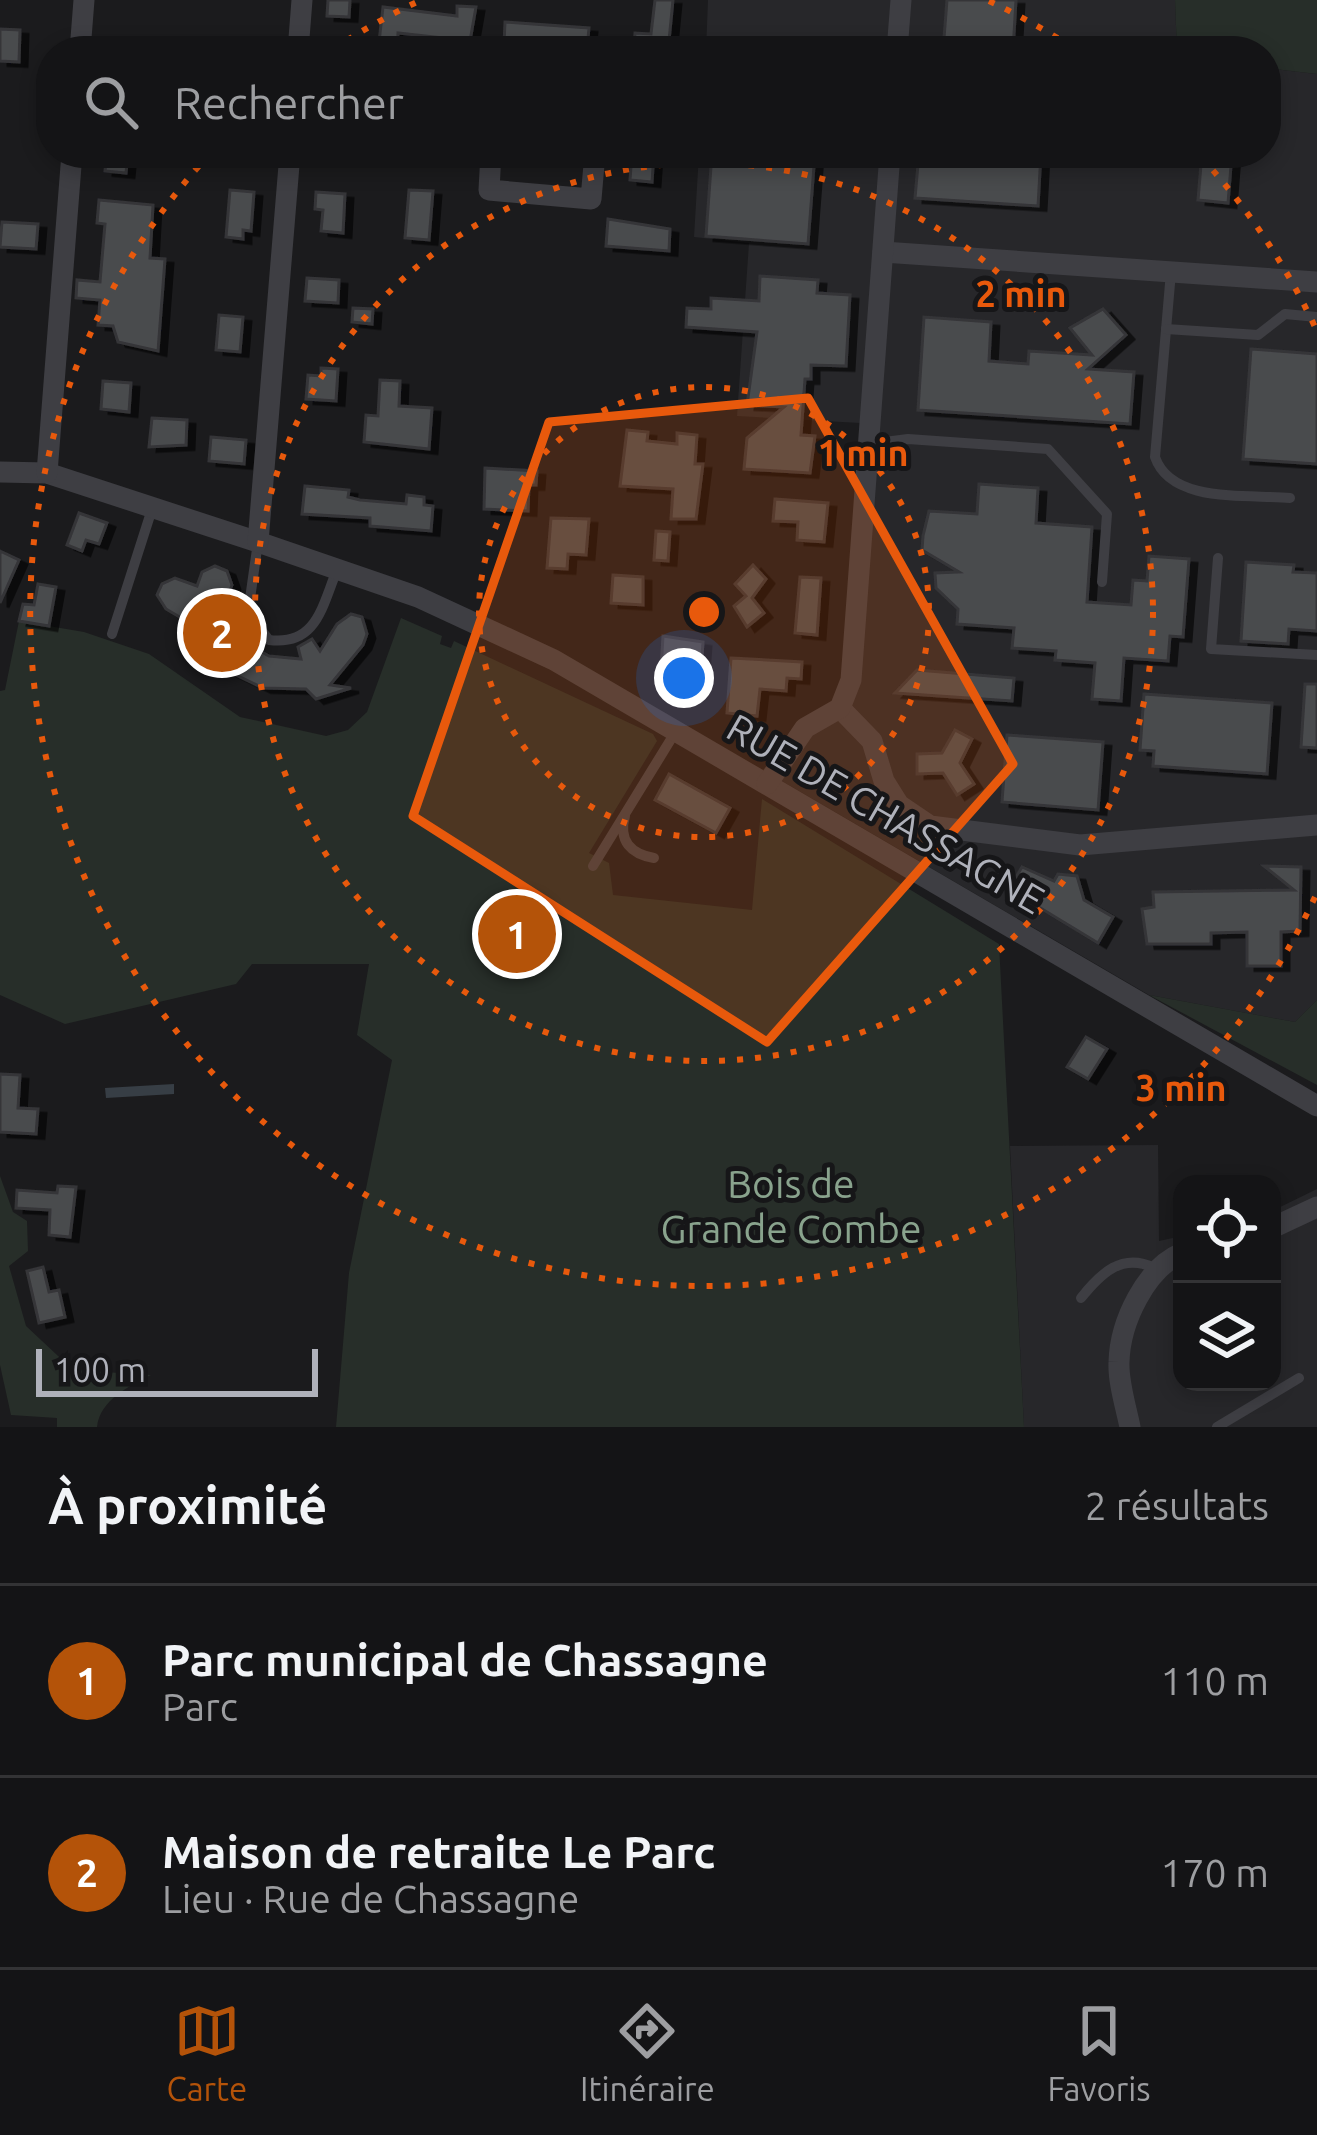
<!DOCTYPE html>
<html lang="fr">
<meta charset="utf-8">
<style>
:root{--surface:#141416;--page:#1d1d1f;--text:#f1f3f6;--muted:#9d9ea1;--line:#333335;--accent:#b45309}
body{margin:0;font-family:Ubuntu,sans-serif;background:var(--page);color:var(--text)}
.controls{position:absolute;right:36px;bottom:36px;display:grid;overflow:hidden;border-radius:24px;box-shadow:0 6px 18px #0003}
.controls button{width:108px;height:108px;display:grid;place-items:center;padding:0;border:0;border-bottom:3px solid var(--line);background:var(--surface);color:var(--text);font:60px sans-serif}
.scale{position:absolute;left:36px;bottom:30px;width:282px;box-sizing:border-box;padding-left:12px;border:6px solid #afb1ba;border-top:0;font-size:33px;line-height:42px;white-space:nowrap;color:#afb1ba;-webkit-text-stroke:9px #161618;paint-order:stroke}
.you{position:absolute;left:684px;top:678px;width:42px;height:42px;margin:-30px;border:9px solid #fff;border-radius:50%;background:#1a73e8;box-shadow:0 0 0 18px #1a73e833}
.badge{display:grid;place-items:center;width:78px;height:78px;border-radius:50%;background:var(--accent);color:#fff;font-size:39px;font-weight:700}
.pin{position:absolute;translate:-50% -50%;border:6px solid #fff;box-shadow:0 3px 12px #0006}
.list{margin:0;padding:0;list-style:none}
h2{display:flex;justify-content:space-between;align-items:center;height:156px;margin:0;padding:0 48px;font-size:51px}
h2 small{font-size:39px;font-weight:400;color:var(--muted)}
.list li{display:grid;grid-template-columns:78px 1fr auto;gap:36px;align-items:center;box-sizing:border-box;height:192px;padding:0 48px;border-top:3px solid var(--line)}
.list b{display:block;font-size:45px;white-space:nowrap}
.list p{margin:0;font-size:39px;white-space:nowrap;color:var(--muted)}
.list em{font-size:39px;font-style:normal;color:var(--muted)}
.icon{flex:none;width:66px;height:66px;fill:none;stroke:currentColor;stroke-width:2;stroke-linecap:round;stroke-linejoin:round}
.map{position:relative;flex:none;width:1317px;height:1427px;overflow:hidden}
.search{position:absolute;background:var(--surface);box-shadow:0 6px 18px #0003;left:36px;right:36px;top:36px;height:132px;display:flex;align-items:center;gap:30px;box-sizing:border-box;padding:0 42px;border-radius:48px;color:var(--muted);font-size:45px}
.sheet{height:540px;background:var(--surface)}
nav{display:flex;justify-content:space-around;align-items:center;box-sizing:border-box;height:168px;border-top:3px solid var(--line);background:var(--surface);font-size:33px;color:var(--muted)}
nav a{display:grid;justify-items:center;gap:6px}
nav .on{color:var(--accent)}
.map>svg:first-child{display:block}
.built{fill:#27272a}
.green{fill:#272e29}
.water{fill:#373e45}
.building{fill:#4a4b4e;stroke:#353538;stroke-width:3;filter:url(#shadow)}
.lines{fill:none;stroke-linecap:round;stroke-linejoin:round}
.lane{stroke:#3e3e43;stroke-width:10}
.street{stroke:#3e3e43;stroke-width:21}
.marked{fill:#e8590c;fill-opacity:0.2;stroke:#e8590c;stroke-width:9;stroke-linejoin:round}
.ring{fill:none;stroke:#e8590c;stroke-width:6;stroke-dasharray:6 12}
.labels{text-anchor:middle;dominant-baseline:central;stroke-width:10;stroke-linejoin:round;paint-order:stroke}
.street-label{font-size:39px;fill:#afb1ba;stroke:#161618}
.park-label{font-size:39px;fill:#89a38d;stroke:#161618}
.centre{fill:#e8590c;stroke:#161618;stroke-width:6}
.ring-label{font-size:36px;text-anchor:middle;font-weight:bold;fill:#e8590c;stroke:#161618;stroke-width:10;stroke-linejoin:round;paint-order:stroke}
</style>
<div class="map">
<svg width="1317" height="1427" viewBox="0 0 1317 1427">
<defs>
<filter id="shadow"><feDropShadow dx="8" dy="4.5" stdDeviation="0" flood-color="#0009"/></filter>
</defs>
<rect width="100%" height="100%" fill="#1b1b1d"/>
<g class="built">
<path d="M708 0H1175L1177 51H706Z"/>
<path d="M1266 68 1317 74V1000L1295 1022 1149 995 763 770 799 725 826 710 843 692 860 423 737 416 749 243 694 237 699 153H1266Z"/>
<path d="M1158 1145 1159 1241 1182 1236V1382H1272V1211L1317 1189V1427H1024L1010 1146Z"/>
</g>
<g class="green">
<path d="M1175 0H1317V74L1266 68V51H1177Z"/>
<path d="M401 618 442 636 440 644 451 648 454 641 653 734 657 741 589 853 609 863 613 895 752 910 762 799 999 944 1024 1427H336L349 1273 392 1060 357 1035 369 964H252L236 984 65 1024 0 995V691L5 690 19 621 84 632 149 654 240 717 326 736 348 730 367 712Z"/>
<path d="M1149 995 1295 1022 1317 1000V1085Z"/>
<path d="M0 1176 13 1212 27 1221 28 1251 9 1266 26 1326 73 1370 151 1375C129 1386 100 1400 97 1427H57V1418L11 1415 0 1365Z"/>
</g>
<path class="water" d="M174 1084V1094L106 1098 105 1088Z"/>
<g class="building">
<path d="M328 0H350L349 17 327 16Z"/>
<path d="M655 0H673L668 51H634L635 33 651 34Z"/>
<path d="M947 0H1016L1013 51H943Z"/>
<path d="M457 6 476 7 470 41 398 33 397 51H378L383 7 457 16Z"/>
<path d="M505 22 589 28 587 49H520L504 44Z"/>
<path d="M0 29 20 30 19 62 0 61Z"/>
<path d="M107 153H128L126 173 105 171Z"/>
<path d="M632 153H654L652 182 630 180Z"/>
<path d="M712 153H815L808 244 706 236Z"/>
<path d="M919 153H1041L1038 206 915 198Z"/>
<path d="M1202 153H1232L1228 203 1198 200Z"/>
<path d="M230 190 254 192 251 231 243 230V239L226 237Z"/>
<path d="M409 190 433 191 429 240 405 238Z"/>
<path d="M316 192 345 194 343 233 321 231 323 210 315 209Z"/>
<path d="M99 200 153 205 150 258 165 259 158 351 118 342 113 326 98 325 100 300 76 298 77 280 100 282 105 224 97 223Z"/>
<path d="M608 219 670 229 669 251 606 246Z"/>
<path d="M2 222 38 224 36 249 0 247Z"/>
<path d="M760 276 818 280 817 293 850 295 846 366 811 365V379H805L801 435 815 436 810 473 744 469 747 438 784 407 747 405 757 332 686 327 687 308 711 309V298L759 301Z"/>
<path d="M307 278 339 280 338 303 305 301Z"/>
<path d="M353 308 373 309 372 324 352 322Z"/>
<path d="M1103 309 1126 335 1088 369 1134 372 1130 424 918 410 924 317 991 322 989 361 1028 364 1029 351 1092 355 1070 328Z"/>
<path d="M219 315 243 317 240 352 216 350Z"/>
<path d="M1251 349 1317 354V464L1243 459Z"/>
<path d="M321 368 338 369 336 401 306 399 308 375 321 376Z"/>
<path d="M380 380 400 381 399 406 432 408 429 449 364 442 366 415 378 416Z"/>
<path d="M103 381 131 383 129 412 101 409Z"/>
<path d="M152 418 187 420 186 445 149 447Z"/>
<path d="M627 430 648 432 647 441 677 444V433L697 435 695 464H703L696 519H671L673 489 620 486Z"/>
<path d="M211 437 246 440 244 464 209 461Z"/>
<path d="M485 468 537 471 536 485H529L528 511 484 509Z"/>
<path d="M979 484 1038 488 1036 523 1092 527 1087 602 1131 605 1133 580 1147 581 1149 556 1189 559 1183 637 1170 636 1168 661 1124 658 1121 701 1092 699 1095 663 1055 660 1056 651 1012 648 1014 628 957 624 958 609 936 588 935 573 959 572 922 550 923 536 929 511 977 514Z"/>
<path d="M305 486 349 490 348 497 360 500 406 504 407 495 424 497V505L433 506 431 531 370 526V518L302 514Z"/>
<path d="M775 499 828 503 824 542 797 540 798 522 773 521Z"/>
<path d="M79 513 107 523 99 544 86 540 82 551 67 545Z"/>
<path d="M551 518 589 519 586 555 568 554 567 569 547 568Z"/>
<path d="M656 531 670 532 668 561 654 560Z"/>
<path d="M0 551 19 560 0 603Z"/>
<path d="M1246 562 1294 565 1293 572 1317 573V631L1289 629 1288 644 1241 641Z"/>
<path d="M753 565 766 579 752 598 764 613 747 627 734 606 746 596 735 584Z"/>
<path d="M215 566 227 571 232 585 220 620 239 616 248 629 236 637 269 656 301 659 298 647 312 639 320 651 337 624 351 614 362 617 367 634 363 645 330 685 351 688 316 699 306 689 263 688 230 672 198 628 166 609 157 595 162 584 175 578 197 586 202 572Z"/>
<path d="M613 575 643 577V605L611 603Z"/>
<path d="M800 577 821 578 817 635 795 633Z"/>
<path d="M38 584 56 587 49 626 19 621 23 604 34 605Z"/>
<path d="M663 636 703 642 701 670H661Z"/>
<path d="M731 658 802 662 801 679 787 678 786 691 760 689 757 716 727 713Z"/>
<path d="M917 670 1014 678 1012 701 895 693Z"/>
<path d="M1305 684H1317V748L1301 747Z"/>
<path d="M1144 694 1272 703 1267 774 1153 766 1154 751 1140 750Z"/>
<path d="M955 730 972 739 960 763 974 784 957 795 943 773 917 774V754L942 753Z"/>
<path d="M1007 735 1103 742 1098 810 1002 802Z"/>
<path d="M669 774 730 808 716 833 655 800Z"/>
<path d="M1264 866 1301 867 1300 931 1281 932V966H1247V932L1211 933V944H1147L1142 909 1154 907 1153 892 1294 890Z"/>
<path d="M1022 867 1054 881 1058 874 1077 876 1084 900 1113 917 1098 943 1009 889Z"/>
<path d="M1086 1037 1107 1049 1088 1079 1067 1067Z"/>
<path d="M0 1074 20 1075 18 1108 38 1109 36 1134 0 1132Z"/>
<path d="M58 1186 76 1187 70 1237 49 1235 50 1210 16 1208 17 1190 57 1193Z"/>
<path d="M43 1267 49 1292 59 1290 65 1317 39 1323 27 1271Z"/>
</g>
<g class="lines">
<g class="lane">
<path d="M1171 272 1155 457C1171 504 1248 494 1290 498"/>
<path d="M1166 329 1258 335 1285 314 1317 317"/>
<path d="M869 444 908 439 1048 449 1107 514 1102 582"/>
<path d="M258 542 248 613 269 640C317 646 322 606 337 570"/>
<path d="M1218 558 1211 649 1317 655"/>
<path d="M112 634 153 506"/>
<path d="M625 816C618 841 631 854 654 858"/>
<path d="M593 866 676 731"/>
<path d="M1081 1298C1100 1274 1122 1252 1154 1268"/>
<path d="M1217 1427 1299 1378"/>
</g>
<g class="street">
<path d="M80 51 84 0"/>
<path d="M298 51 302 0"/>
<path d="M897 51 901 0"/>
<path d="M491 153 489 190 591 199 595 153"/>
<path d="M883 252 1317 282"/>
<path d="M0 472 47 473 258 542 418 597 554 660 1317 1106"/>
<path d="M47 473 72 153"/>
<path d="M258 542 290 153"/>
<path d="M840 708 872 741 884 781 899 805 930 826 1080 845 1317 825"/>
<path d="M767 784 805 728 840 708 851 680 890 153"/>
<path d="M1272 1228 1317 1207"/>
<path d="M1130 1427C1126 1407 1118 1382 1119 1362 1120 1322 1146 1268 1182 1253"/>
</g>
</g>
<path class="marked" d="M808 398 1013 764 767 1042 413 816 549 422Z"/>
<g class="ring">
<circle cx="704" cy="612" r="225"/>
<circle cx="704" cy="612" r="449"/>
<path d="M1315 897A674 674 0 1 1 207 157M332 50A674 674 0 0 1 419 1M989 1A674 674 0 0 1 1076 50M1201 157A674 674 0 0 1 1315 327"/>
</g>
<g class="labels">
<g class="street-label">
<text transform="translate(886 813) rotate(30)">RUE DE CHASSAGNE</text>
</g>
<g class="park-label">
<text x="791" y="1183">Bois de<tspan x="791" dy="45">Grande Combe</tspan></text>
</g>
</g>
<circle cx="704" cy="612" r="18" class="centre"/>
<g class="ring-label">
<text x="1021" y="307">2 min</text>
<text x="863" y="466">1 min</text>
<text x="1181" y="1101">3 min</text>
</g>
</svg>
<div class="controls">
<button><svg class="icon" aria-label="locate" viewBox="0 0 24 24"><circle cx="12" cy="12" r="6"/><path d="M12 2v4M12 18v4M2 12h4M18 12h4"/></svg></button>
<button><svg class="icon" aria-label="layers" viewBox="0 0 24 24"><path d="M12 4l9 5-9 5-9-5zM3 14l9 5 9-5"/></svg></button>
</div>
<div class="scale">100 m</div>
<div class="you"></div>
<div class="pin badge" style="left:517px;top:934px">1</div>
<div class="pin badge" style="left:222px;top:633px">2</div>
<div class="search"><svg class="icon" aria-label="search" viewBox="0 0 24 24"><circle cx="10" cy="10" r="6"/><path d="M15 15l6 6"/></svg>Rechercher</div>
</div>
<section class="sheet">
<h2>À proximité<small>2 résultats</small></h2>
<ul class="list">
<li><span class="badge">1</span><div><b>Parc municipal de Chassagne</b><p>Parc</p></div><em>110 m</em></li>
<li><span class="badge">2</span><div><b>Maison de retraite Le Parc</b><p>Lieu · Rue de Chassagne</p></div><em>170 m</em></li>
</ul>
</section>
<nav>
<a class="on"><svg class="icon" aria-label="map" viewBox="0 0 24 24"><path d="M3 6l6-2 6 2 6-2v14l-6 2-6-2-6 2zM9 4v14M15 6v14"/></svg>Carte</a>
<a><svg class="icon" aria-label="directions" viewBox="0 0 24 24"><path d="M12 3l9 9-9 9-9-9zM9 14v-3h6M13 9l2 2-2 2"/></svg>Itinéraire</a>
<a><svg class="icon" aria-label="saved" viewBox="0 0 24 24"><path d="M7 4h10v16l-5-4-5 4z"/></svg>Favoris</a>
</nav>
